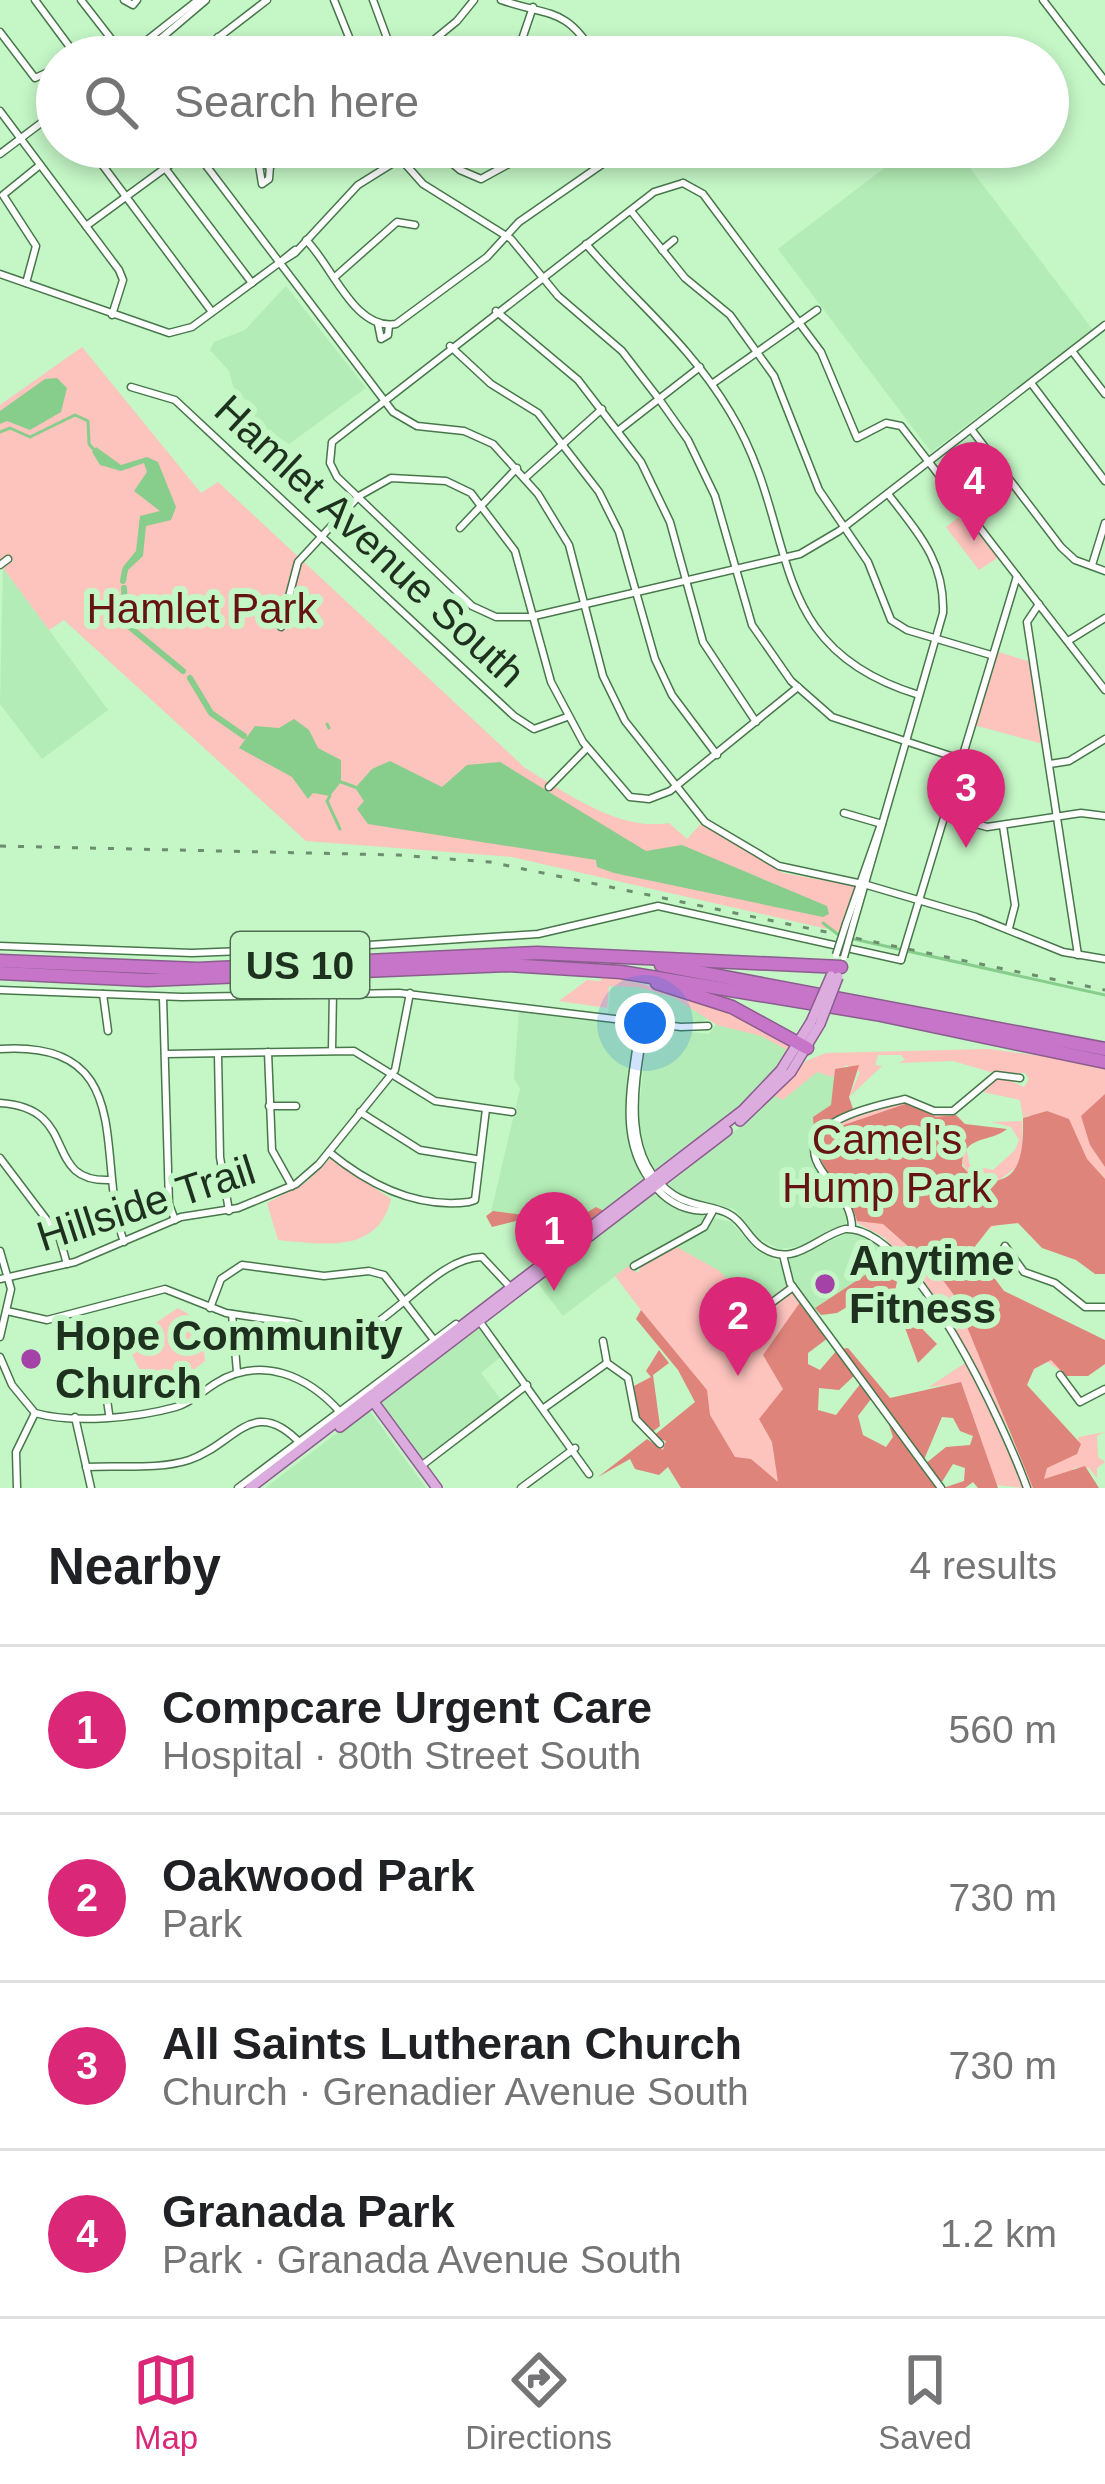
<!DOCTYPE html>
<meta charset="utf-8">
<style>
:root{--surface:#fff;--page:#f6f6f6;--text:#202124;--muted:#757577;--line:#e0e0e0;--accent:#db2777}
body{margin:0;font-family:Arial,sans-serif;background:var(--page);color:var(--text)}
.you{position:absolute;left:645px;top:1023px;width:42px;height:42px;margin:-30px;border:9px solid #fff;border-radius:50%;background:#1a73e8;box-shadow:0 0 0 18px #1a73e833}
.badge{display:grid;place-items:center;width:78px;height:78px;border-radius:50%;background:var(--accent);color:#fff;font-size:39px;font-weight:700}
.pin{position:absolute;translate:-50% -99px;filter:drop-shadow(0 3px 6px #0008)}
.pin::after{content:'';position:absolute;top:63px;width:42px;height:36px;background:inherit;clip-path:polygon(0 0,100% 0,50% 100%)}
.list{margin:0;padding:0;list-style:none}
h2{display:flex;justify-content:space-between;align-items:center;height:156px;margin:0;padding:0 48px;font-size:51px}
h2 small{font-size:39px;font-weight:400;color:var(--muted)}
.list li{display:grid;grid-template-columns:78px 1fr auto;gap:36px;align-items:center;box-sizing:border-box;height:168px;padding:0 48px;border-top:3px solid var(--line)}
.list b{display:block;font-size:45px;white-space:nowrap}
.list p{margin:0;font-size:39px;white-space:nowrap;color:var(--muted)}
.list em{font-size:39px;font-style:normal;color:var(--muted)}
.icon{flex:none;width:66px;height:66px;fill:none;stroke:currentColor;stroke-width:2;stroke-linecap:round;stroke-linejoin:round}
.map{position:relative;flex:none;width:1105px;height:1488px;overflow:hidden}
.search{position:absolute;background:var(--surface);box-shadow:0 6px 18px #0003;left:36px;right:36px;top:36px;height:132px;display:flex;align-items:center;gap:30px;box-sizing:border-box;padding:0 42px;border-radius:66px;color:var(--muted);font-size:45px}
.sheet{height:828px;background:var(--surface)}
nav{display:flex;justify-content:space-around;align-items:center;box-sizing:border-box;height:168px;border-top:3px solid var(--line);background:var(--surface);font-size:33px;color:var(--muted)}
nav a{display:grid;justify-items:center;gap:6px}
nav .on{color:var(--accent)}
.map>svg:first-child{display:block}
.built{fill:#b3ecb6}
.green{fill:#fdc3bd}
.forest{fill:#df847b}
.water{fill:#87cd8c}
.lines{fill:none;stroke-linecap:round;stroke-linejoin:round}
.stream{stroke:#87cd8c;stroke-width:3}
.canal{stroke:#87cd8c;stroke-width:6}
.minor-casing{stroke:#49774c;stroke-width:9}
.major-casing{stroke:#8b5d8e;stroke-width:12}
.highway-casing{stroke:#8b5d8e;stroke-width:15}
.minor{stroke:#fff;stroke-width:6}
.major{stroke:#ddacdf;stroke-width:9}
.highway{stroke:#c675c9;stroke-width:12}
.rail{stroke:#6c8e6e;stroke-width:3;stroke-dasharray:6 12;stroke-linecap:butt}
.minor-bridge-casing{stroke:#49774c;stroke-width:9;stroke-linecap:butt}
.major-bridge-casing{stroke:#8b5d8e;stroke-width:12;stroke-linecap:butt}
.minor-bridge{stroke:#fff;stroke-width:6}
.major-bridge{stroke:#ddacdf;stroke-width:9}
.poi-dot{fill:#a442a8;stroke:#c4f6c6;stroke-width:4.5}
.labels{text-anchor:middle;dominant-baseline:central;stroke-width:12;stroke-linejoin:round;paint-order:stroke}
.shield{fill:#c4f6c6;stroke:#506c51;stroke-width:3}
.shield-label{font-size:39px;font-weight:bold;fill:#1e311f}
.street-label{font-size:42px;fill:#1e311f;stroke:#c4f6c6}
.park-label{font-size:42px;fill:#651313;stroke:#c4f6c6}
.poi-label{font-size:42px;font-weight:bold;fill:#1e311f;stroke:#c4f6c6;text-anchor:start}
</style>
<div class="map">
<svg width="1105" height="1488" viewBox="0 0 1105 1488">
<rect width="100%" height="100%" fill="#c4f6c6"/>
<g class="built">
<path d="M912 147H954L1093 330 931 452 778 249Z"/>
<path d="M286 286 366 388 289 444 255 423 250 401 236 396 229 371 210 350 214 342 245 330Z"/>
<path d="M3 568 108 710 42 759 0 704Z"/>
<path d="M611 980 674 994 795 1047 751 1099 655 1169 643 1155 637 1132 647 1027 709 1034 716 1024 708 1018 696 1025 608 1014Z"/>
<path d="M519 1011 623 1024 635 1032 627 1133 644 1180 575 1236 567 1226 491 1212 520 1089 514 1078Z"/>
<path d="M840 1060 846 1114 820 1128 811 1152 848 1214 846 1223 803 1246 780 1249 761 1240 734 1209 689 1199 668 1185 763 1108 803 1064Z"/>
<path d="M655 1192 688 1212 731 1222 757 1251 780 1262 787 1289 757 1308 642 1264 635 1273 627 1267 563 1316 536 1281Z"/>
<path d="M846 1234 866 1236 892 1257 816 1314 791 1279 786 1261Z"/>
<path d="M479 1328 502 1356 481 1373 502 1401 421 1460 379 1401Z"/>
<path d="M369 1410 426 1488H265L341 1430Z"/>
</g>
<g class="green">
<path d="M82 347 201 493 218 482 525 768C566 793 620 832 669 823L687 839 702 823 783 873 855 886 841 932 512 857 306 841 64 620 49 630 0 564V405Z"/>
<path d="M968 510 1002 555 979 570 946 527Z"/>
<path d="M992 650 1034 663 1047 745 970 724Z"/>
<path d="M602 976C672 987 730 1009 792 1042L791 1052 761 1036 717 1025 675 998 638 987 609 986 607 1008 559 1001 587 980 601 981Z"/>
<path d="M990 1049 1105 1065V1271C1062 1245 1005 1190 970 1250L996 1287 1082 1334 1066 1375 1041 1357 1027 1368 1024 1384 1080 1450 1078 1437 1105 1432 1097 1436 1098 1457 1105 1462 1097 1468V1478L1089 1468H1073L1083 1488H1030L1010 1432 956 1333 885 1238 857 1223 817 1156 819 1139 831 1126 886 1106 907 1101 934 1114H955L943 1117 942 1150 981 1202 1045 1154 1029 1115 1023 1118 1020 1100 983 1092 1001 1076 1024 1087 1029 1079 1025 1073H994L953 1061 898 1063 905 1060 901 1055H878L875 1065 882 1066 849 1097 860 1072 846 1065 832 1077 817 1072 783 1100 775 1096 806 1061 826 1053Z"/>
<path d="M1022 1121V1163L998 1181 972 1179 962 1163 966 1148 970 1165 993 1170 1015 1150 1019 1140 1011 1127 992 1122Z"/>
<path d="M331 1158 391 1199C378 1255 322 1244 278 1240L267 1203 305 1183Z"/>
<path d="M675 1246 718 1270 758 1308 788 1284 820 1327 775 1361 813 1488H688L660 1451 666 1441 655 1438 706 1396 615 1276 628 1266 638 1273 642 1264Z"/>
<path d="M178 1308 202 1322 205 1361 176 1383 147 1384 126 1343Z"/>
<path d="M965 1363 1005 1434 1024 1488 996 1485 961 1383 929 1387Z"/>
</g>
<g class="forest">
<path d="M859 1065 849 1097 854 1112 814 1129 813 1117 831 1105 835 1069Z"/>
<path d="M1105 1094V1167L1090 1145 1081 1116Z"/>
<path d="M908 1103 936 1117 956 1115 965 1124 1007 1129C991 1143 962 1134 962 1166L976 1181C1023 1187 1023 1153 1023 1118L1047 1111 1069 1119 1087 1159 1105 1179V1274H1095L1076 1260 1042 1248 1018 1223 991 1226 973 1249 1004 1291 1105 1340V1364L1088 1376H1066L1051 1360 1034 1369 1027 1385 1081 1444 1077 1454 1047 1468 1044 1479 1085 1466 1099 1488H1033L954 1295 936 1271 883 1224 857 1221C850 1188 803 1166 826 1131Z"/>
<path d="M596 1207 604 1211 574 1235 560 1225 539 1233 524 1219 492 1227 486 1216 493 1211 573 1221Z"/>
<path d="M879 1266 897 1282 894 1295 879 1288 837 1313 821 1315 815 1308Z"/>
<path d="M801 1301 828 1338 808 1353V1364L820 1370 837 1350 855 1375 839 1390 819 1388 818 1410 836 1415 861 1383 871 1399 858 1416 863 1435 886 1447 893 1437 888 1422 939 1488H681L668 1467 659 1475 635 1469 630 1459 598 1477 647 1439 663 1450 666 1441 652 1437 695 1402 678 1370 636 1319 641 1310 707 1390 710 1415 735 1457 751 1459 778 1482 772 1442 759 1419 783 1389 763 1355Z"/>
<path d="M895 1301 937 1344 918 1363Z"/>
<path d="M848 1348 890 1398 961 1382 998 1488H978L973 1482 965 1488H943L964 1481 965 1468 953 1464 940 1485 925 1464 946 1447 970 1445 973 1436 960 1431 953 1418 942 1417 923 1462 840 1349Z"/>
<path d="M659 1350 669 1363 653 1375 660 1426 651 1433 638 1418 634 1386 651 1377 646 1371Z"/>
</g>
<g class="water">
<path d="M57 378 67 388 61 412 30 430 7 421 0 424V411L45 379Z"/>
<path d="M96 447 121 465 147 457 158 462 176 507 171 520 146 526 143 556 127 571 123 567 136 551 140 516 160 511 134 491 147 472 144 463 121 471 100 465 92 452Z"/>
<path d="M294 719 309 730 318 748 341 760V782L330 796 313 793 308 799 292 777 239 748 255 726 279 728Z"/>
<path d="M390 761 442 787 467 765 500 762 646 851 682 845 827 906 829 914 823 917 614 873 597 867 596 860 368 824 357 809 364 801 355 788 372 769Z"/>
</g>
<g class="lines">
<g class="stream">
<path d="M0 432 10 428 30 437 75 415 88 421 89 444 96 452"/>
<path d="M327 724 329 728"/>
<path d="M341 782 355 787"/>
<path d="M330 796 327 801 340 829"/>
<path d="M823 923 840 936"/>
<path d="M849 938 1105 995"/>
</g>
<g class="canal">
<path d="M123 581 125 570"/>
<path d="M124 588 126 624 183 671"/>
<path d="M190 678 211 713 244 736"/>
</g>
<defs>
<g id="minor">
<path d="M35 0 72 50 70 57"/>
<path d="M81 0 116 45 132 52"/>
<path d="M124 0 133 5 137 0"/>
<path d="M334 0 357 57"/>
<path d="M373 0 394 57"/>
<path d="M501 0C550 17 566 6 596 57"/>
<path d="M1043 0 1105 81"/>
<path d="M0 32 35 78 57 68"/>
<path d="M218 37 233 57"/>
<path d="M132 52 198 0"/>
<path d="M317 53 322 57"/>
<path d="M139 57 206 0"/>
<path d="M193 57 267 0"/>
<path d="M413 57 457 21 474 0"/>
<path d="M516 57 533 7"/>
<path d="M0 111 119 270 123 280 112 315"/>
<path d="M89 147 212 312"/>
<path d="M149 147 252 283"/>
<path d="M192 147 393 412 417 426 464 431 493 444 538 494 569 545 603 676 625 721 705 822 779 866 867 885 976 917 1063 952 1105 959"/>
<path d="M237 147 250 162 270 166 299 147"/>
<path d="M390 147 423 184 511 239 558 296 622 351 659 399 688 440 715 496 752 625 791 681 832 717 960 759"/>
<path d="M433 147 460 170 481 179 527 154"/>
<path d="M596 147 608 163"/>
<path d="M0 154 57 111"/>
<path d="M259 165 262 184 269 179 270 166"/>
<path d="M683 183 654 192 332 442 330 463 337 477 472 606 496 617H530L800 554 839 531 1105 325"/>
<path d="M683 183 703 194 821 352 857 438 886 423 901 426 1105 690"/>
<path d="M631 211 685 278 730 315 774 376 819 490 868 562 891 620 907 630 991 655"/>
<path d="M86 226 194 147"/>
<path d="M306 240C332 265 354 331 396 324L487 257 519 222 627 147"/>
<path d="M586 244C636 303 689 343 730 412 802 530 759 646 919 695"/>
<path d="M295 250 279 263 295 253 358 185 419 147"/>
<path d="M662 250 674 240"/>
<path d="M0 274 169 333 192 327 279 263"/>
<path d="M336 276 397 222 415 225"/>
<path d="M26 283 36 246 3 195 40 165"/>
<path d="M496 311 578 380 641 462 670 522 703 642 756 722"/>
<path d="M378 324 381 339 388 335 389 325"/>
<path d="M450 346 491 384 538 413 599 492 619 532 655 659 672 695 717 755"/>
<path d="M1072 351 1105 394"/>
<path d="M1031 383 1105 481"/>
<path d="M712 384 817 310"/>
<path d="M131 387 175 400 514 716 534 729 567 717"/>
<path d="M971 429 1061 547 1075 560 1105 571"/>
<path d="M619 430 700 367"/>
<path d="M525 478 602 409"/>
<path d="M460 528 517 468"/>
<path d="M0 565 8 559"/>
<path d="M1092 565 1105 523"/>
<path d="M1039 604 1027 622 1078 955"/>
<path d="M281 627 298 562 359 496 391 478 446 481 471 493 515 551 551 682 583 742 630 797 649 799 670 791 798 687"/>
<path d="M1068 641 1105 618"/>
<path d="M1050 764 1069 761 1105 739"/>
<path d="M549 787 587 748"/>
<path d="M844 813 882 824"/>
<path d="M944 815 987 827 1081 813 1105 816"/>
<path d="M1003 826 1015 905 1009 928"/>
<path d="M846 924 880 827"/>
<path d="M853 925 943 613C945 561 918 533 888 494"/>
<path d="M0 946 192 953 323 948 538 934 658 906 901 960"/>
<path d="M901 960 1017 576"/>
<path d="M0 990 182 997 399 993 681 1027 708 1026"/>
<path d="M103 994 108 1031"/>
<path d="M163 997 169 1204 175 1220"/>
<path d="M640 1021C633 1082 612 1146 662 1194 676 1207 696 1214 714 1209"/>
<path d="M645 1022C636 1078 617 1158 674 1195 690 1206 710 1205 727 1213 742 1220 747 1236 760 1246 793 1270 815 1237 845 1229 914 1225 1006 1430 1027 1488"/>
<path d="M0 1049C140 1040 94 1159 124 1242"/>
<path d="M332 1050 333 991"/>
<path d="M268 1052 272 1150 292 1186"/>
<path d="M166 1054 354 1051 435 1101 512 1112"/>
<path d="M218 1054 220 1157 229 1211"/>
<path d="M0 1103C82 1108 40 1183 110 1180"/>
<path d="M269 1106H296"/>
<path d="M360 1112 420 1150 476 1159"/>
<path d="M329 1152C368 1184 416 1209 469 1202L475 1200 486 1109"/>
<path d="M0 1158 59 1236 67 1264"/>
<path d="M852 1228C852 1204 835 1190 822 1171 788 1123 873 1106 905 1099L934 1111H953L996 1075 1020 1078"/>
<path d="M0 1251 11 1289 0 1337"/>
<path d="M783 1255 790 1283 941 1488"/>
<path d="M1009 1256 1002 1252 1005 1246 1024 1272 1055 1283 1085 1307H1105"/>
<path d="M634 1266 704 1227 714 1209"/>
<path d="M0 1279 75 1262 181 1217 238 1208 296 1184 319 1164 395 1070 410 993"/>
<path d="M210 1308 221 1279 242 1265 324 1276 369 1271 384 1275 434 1340"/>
<path d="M7 1311 47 1320 165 1289 226 1313 294 1323 343 1340C391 1327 436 1257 482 1257L510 1287"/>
<path d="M744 1311 763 1309 793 1287"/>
<path d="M232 1314 237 1372"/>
<path d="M480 1322 589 1474"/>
<path d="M603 1341 607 1363"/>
<path d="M0 1357 12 1385 35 1413"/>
<path d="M607 1363 628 1378 636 1419 660 1444"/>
<path d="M1060 1375 1080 1402 1105 1389"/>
<path d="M104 1379 109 1414"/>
<path d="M544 1408 607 1363"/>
<path d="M35 1413C74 1424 136 1418 176 1407 191 1403 203 1391 216 1383 262 1355 308 1376 340 1412"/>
<path d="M75 1417 91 1488"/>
<path d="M421 1466 527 1385"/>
<path d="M86 1467C118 1465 158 1470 189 1460 235 1445 253 1392 302 1445"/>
<path d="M17 1488 16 1452 35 1413"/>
<path d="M238 1488 456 1324"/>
<path d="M521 1488 575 1448"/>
</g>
<g id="major">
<path d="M740 1121 791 1072 820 1024"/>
<path d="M373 1401 437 1488"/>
<path d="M340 1427 727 1131"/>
<path d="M250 1488 743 1110 781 1070 811 1022"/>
</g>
<g id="highway">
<path d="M0 961 198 969 537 953 841 967"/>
<path d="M661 965 1105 1049"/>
<path d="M0 973 147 980 507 965 621 972 876 1014 1105 1062"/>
<path d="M657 983 732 1007 807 1048"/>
</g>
</defs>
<use href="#minor" class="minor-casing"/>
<use href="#major" class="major-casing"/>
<use href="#highway" class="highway-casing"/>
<use href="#minor" class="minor"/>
<use href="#major" class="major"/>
<use href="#highway" class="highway"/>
<path class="rail" d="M0 846 398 855 490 862 1105 990"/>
<defs>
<g id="minor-bridge">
<path d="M836 955 846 924"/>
<path d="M844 957 853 925"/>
</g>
<g id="major-bridge">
<path d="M811 1022 831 976"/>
<path d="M820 1024 838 977"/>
</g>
</defs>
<use href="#minor-bridge" class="minor-bridge-casing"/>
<use href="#major-bridge" class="major-bridge-casing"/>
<use href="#minor-bridge" class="minor-bridge"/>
<use href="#major-bridge" class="major-bridge"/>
</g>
<g class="poi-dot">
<circle cx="825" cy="1284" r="12"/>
<circle cx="31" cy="1359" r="12"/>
</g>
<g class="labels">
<rect class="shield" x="231" y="932" width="138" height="66" rx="9"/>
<g class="shield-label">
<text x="300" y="965">US 10</text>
</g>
<g class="street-label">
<text transform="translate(370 541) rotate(43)">Hamlet Avenue South</text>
<text transform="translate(146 1203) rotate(-18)">Hillside Trail</text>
</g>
<g class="park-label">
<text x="202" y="608">Hamlet Park</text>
<text x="887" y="1139">Camel's<tspan x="887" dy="48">Hump Park</tspan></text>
</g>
<g class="poi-label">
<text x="849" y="1260">Anytime<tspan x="849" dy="48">Fitness</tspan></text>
<text x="55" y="1335">Hope Community<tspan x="55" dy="48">Church</tspan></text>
</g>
</g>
</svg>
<div class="you"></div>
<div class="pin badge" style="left:554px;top:1291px">1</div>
<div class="pin badge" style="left:738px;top:1376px">2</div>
<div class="pin badge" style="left:966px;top:848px">3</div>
<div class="pin badge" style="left:974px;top:541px">4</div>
<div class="search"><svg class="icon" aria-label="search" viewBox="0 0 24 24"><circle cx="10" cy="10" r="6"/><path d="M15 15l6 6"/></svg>Search here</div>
</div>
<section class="sheet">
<h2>Nearby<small>4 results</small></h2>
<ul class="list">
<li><span class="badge">1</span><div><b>Compcare Urgent Care</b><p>Hospital · 80th Street South</p></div><em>560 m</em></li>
<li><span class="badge">2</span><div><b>Oakwood Park</b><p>Park</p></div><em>730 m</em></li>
<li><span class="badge">3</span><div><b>All Saints Lutheran Church</b><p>Church · Grenadier Avenue South</p></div><em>730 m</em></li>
<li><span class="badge">4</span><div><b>Granada Park</b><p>Park · Granada Avenue South</p></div><em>1.2 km</em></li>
</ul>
</section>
<nav>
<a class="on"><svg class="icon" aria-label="map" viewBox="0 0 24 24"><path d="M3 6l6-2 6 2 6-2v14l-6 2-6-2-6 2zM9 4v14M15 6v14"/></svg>Map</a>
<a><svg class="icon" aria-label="directions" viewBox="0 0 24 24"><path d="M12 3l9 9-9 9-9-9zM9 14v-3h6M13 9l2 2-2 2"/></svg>Directions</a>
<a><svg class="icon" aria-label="saved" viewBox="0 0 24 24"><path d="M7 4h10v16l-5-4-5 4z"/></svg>Saved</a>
</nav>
